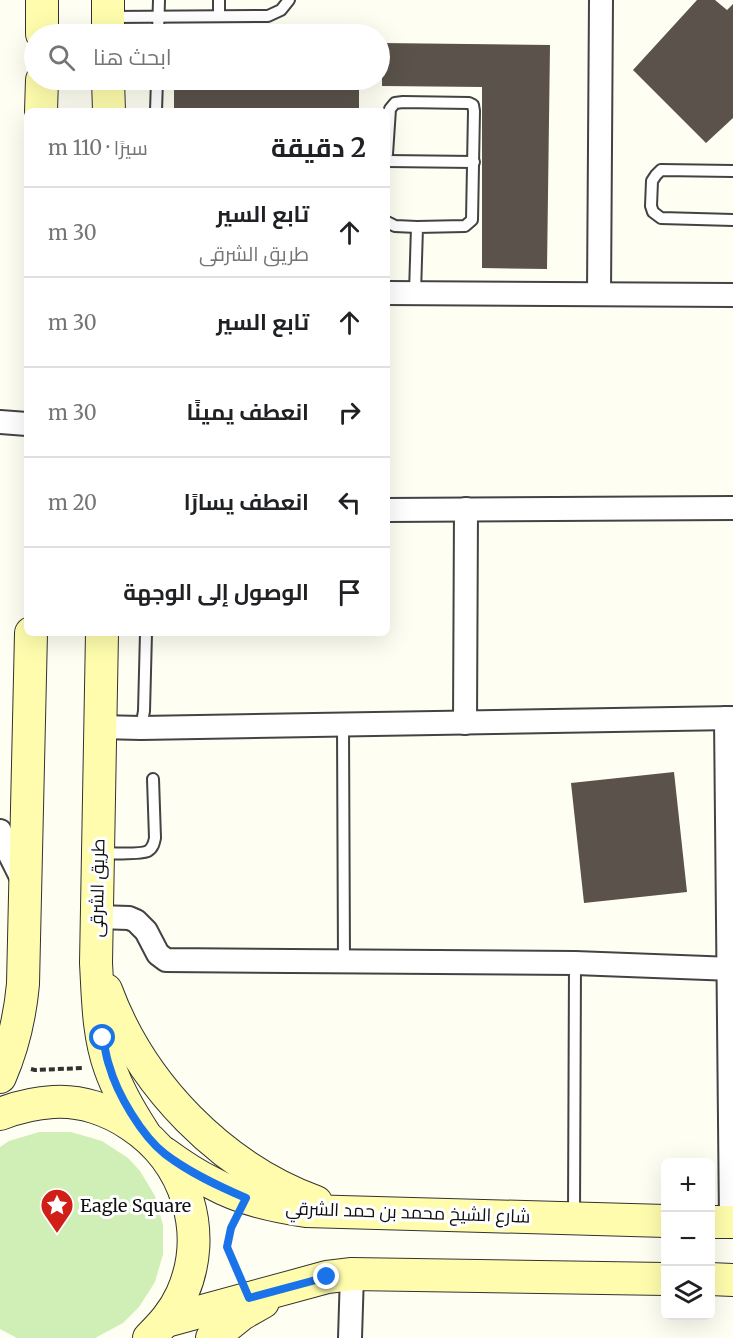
<!DOCTYPE html>
<html lang="ar">
<meta charset="utf-8">
<style>
:root{--surface:#fff;--page:#f2f2f2;--text:#202124;--muted:#757577;--line:#e0e0e0}
body{margin:0;font-family:Merriweather,Cairo,serif;background:var(--page);color:var(--text);direction:rtl}
.controls{position:absolute;right:18px;bottom:18px;display:grid;overflow:hidden;border-radius:9px;box-shadow:0 6px 24px #0002}
.controls button{width:54px;height:54px;display:grid;place-items:center;padding:0;border:0;border-bottom:2px solid var(--line);background:var(--surface);color:var(--text);font:30px sans-serif}
.stop{position:absolute;width:18px;height:18px;margin:-14px;border:4px solid #1a73e8;border-radius:50%;background:#fff}
.stop.end{background:#1a73e8;border-color:#fff;box-shadow:0 2px 6px #0008}
.list{margin:0;padding:0;list-style:none}
h2{display:flex;justify-content:space-between;align-items:center;height:78px;margin:0;padding:0 24px;font-size:26px}
h2 small{font-size:20px;font-weight:400;color:var(--muted)}
.list li{display:grid;grid-template-columns:39px 1fr auto;gap:18px;align-items:center;box-sizing:border-box;height:90px;padding:0 24px;border-top:2px solid var(--line)}
.list b{display:block;font-size:22px;white-space:nowrap}
.list p{margin:0;font-size:20px;white-space:nowrap;color:var(--muted)}
.list em{font-size:20px;font-style:normal;color:var(--muted)}
.icon{flex:none;width:33px;height:33px;fill:none;stroke:currentColor;stroke-width:2;stroke-linecap:round;stroke-linejoin:round}
.map{position:relative;flex:none;width:733px;height:1338px;overflow:hidden;direction:ltr}
.search{position:absolute;background:var(--surface);box-shadow:0 6px 24px #0002;left:24px;top:24px;width:366px;height:66px;display:flex;align-items:center;gap:15px;box-sizing:border-box;padding:0 21px;border-radius:33px;color:var(--muted);font-size:22px}
.panel{position:absolute;background:var(--surface);box-shadow:0 6px 24px #0002;left:24px;top:108px;width:366px;height:528px;border-radius:9px;direction:rtl}
.map>svg:first-child{display:block}
.green{fill:#cfefb6}
.building{fill:#5a524b}
.lines{fill:none;stroke-linecap:round;stroke-linejoin:round}
.lane-casing{stroke:#434343;stroke-width:14}
.street-casing{stroke:#434343;stroke-width:26}
.secondary-casing{stroke:#323232;stroke-width:34}
.path{stroke:#323232;stroke-width:4;stroke-dasharray:6 3;stroke-linecap:butt}
.lane{stroke:#fff;stroke-width:10}
.street{stroke:#fff;stroke-width:22}
.secondary{stroke:#fffdad;stroke-width:32}
.route{stroke:#1a73e8;stroke-width:8}
.labels{text-anchor:middle;dominant-baseline:central;stroke-width:6;stroke-linejoin:round;paint-order:stroke}
.street-label{font-size:18px;fill:#101010;stroke:#fff}
.poi-label{font-size:18px;fill:#101010;stroke:#fff;text-anchor:start}
</style>
<div class="map">
<svg width="733" height="1338" viewBox="0 0 733 1338">
<rect width="100%" height="100%" fill="#fffef2"/>
<path class="green" d="M39 1132H71L102 1141 128 1158 140 1171 155 1196 163 1225V1254L155 1282 139 1307 123 1323 95 1338H17L0 1329V1147L9 1141Z"/>
<g class="building">
<path d="M697 0H715L727 10 733 4V118L706 143 633 70Z"/>
<path d="M382 43 550 45 547 269 482 268V87L382 86Z"/>
<rect x="174" y="80" width="185" height="31"/>
<path d="M674 772 687 892 584 903 571 783Z"/>
</g>
<g class="lines">
<defs>
<g id="lane">
<path d="M219 0V16"/>
<path d="M112 17 268 16 281 10 289 0"/>
<path d="M158 34 159 0"/>
<path d="M156 111 157 80"/>
<path d="M387 154 390 109 395 103 403 102 469 103 473 105 474 111 472 220 465 226 417 227 415 293"/>
<path d="M387 161 474 162"/>
<path d="M733 171 661 170 656 175 652 181 651 206 653 212 661 218 733 220"/>
<path d="M387 222 395 226 417 227"/>
<path d="M343 725 344 962"/>
<path d="M141 728 144 711 146 633"/>
<path d="M101 853C110 853 141 855 148 851 153 848 154 843 155 838L153 779"/>
<path d="M574 1215 575 963"/>
</g>
<g id="street">
<path d="M387 293 733 295"/>
<path d="M599 294 601 0"/>
<path d="M0 422 27 424"/>
<path d="M387 510 733 508"/>
<path d="M726 718 731 1222"/>
<path d="M465 723 466 509"/>
<path d="M100 727 141 728 733 718"/>
<path d="M0 831 5 845 23 881"/>
<path d="M98 917 129 918 136 921 146 931 158 954 166 960 575 963 733 969"/>
<path d="M350 1338 352 1274"/>
</g>
<g id="secondary">
<path d="M108 0V34"/>
<path d="M42 34V0"/>
<path d="M108 80 109 111"/>
<path d="M41 111 42 80"/>
<path d="M102 633 96 963C98 998 98 1035 110 1068 118 1091 131 1113 144 1133"/>
<path d="M106 990C141 1085 221 1167 316 1202"/>
<path d="M0 1077C13 1047 20 1017 23 984L31 633"/>
<path d="M0 1114C18 1107 34 1103 53 1102 81 1100 109 1110 131 1125 187 1162 209 1233 182 1294 174 1312 162 1325 149 1338"/>
<path d="M164 1153C179 1164 195 1175 212 1183 241 1199 273 1206 306 1211L666 1221"/>
<path d="M710 1222H733"/>
<path d="M710 1279 733 1280"/>
<path d="M166 1321 327 1277 352 1274 666 1279"/>
<path d="M212 1338 242 1314 263 1302"/>
</g>
</defs>
<use href="#lane" class="lane-casing"/>
<use href="#street" class="street-casing"/>
<use href="#secondary" class="secondary-casing"/>
<g class="path">
<path d="M31 1069 35 1070 83 1068"/>
<path d="M235 1221C224 1244 229 1250 238 1273"/>
</g>
<use href="#lane" class="lane"/>
<use href="#street" class="street"/>
<use href="#secondary" class="secondary"/>
</g>
<g class="lines">
<path class="route" d="M103 1038C105 1047 106 1057 109 1065 117 1094 142 1136 165 1154 190 1173 218 1186 246 1198L231 1228 227 1247 249 1298 327 1277"/>
</g>
<defs>
<symbol id="sight-pin" viewBox="-11 -11 22 30"><path d="M0 17L-7.5 6A9.5 9.5 0 1 1 7.5 6Z" fill="#d11e16" stroke="#fff"/><path d="M0-6L1.8-2.2L6-1.7L2.9 1.2L3.7 5.4L0 3.3L-3.7 5.4L-2.9 1.2L-6-1.7L-1.8-2.2Z" fill="#fff"/></symbol>
</defs>
<g fill-rule="evenodd">
<use href="#sight-pin" x="38" y="1186" width="38" height="52"/>
</g>
<g class="labels">
<g class="street-label">
<text transform="translate(97 888) rotate(-89)">طريق الشرقى</text>
<text transform="translate(408 1212) rotate(2)">شارع الشيخ محمد بن حمد الشرقي</text>
</g>
<g class="poi-label">
<text x="80" y="1205">Eagle Square</text>
</g>
</g>
</svg>
<div class="controls">
<button>+</button>
<button>−</button>
<button><svg class="icon" aria-label="layers" viewBox="0 0 24 24"><path d="M12 4l9 5-9 5-9-5zM3 14l9 5 9-5"/></svg></button>
</div>
<div class="stop" style="left:103px;top:1038px"></div>
<div class="stop end" style="left:327px;top:1277px"></div>
<div class="search"><svg class="icon" aria-label="search" viewBox="0 0 24 24"><circle cx="10" cy="10" r="6"/><path d="M15 15l6 6"/></svg>ابحث هنا</div>
<section class="panel">
<h2>2 دقيقة<small>سيرًا · 110 m</small></h2>
<ul class="list">
<li><svg class="icon" aria-label="ahead" viewBox="0 0 24 24"><path d="M12 20V5M6 11l6-6 6 6"/></svg><div><b>تابع السير</b><p>طريق الشرقى</p></div><em>30 m</em></li>
<li><svg class="icon" aria-label="ahead" viewBox="0 0 24 24"><path d="M12 20V5M6 11l6-6 6 6"/></svg><div><b>تابع السير</b></div><em>30 m</em></li>
<li><svg class="icon" aria-label="right" viewBox="0 0 24 24"><path d="M7 20v-9h11M14 6l5 5-5 5"/></svg><div><b>انعطف يمينًا</b></div><em>30 m</em></li>
<li><svg class="icon" aria-label="left" viewBox="0 0 24 24"><path d="M17 20v-9H6M10 6l-5 5 5 5"/></svg><div><b>انعطف يسارًا</b></div><em>20 m</em></li>
<li><svg class="icon" aria-label="arrive" viewBox="0 0 24 24"><path d="M6 21V4h12l-3 4 3 4H6"/></svg><div><b>الوصول إلى الوجهة</b></div></li>
</ul>
</section>
</div>
